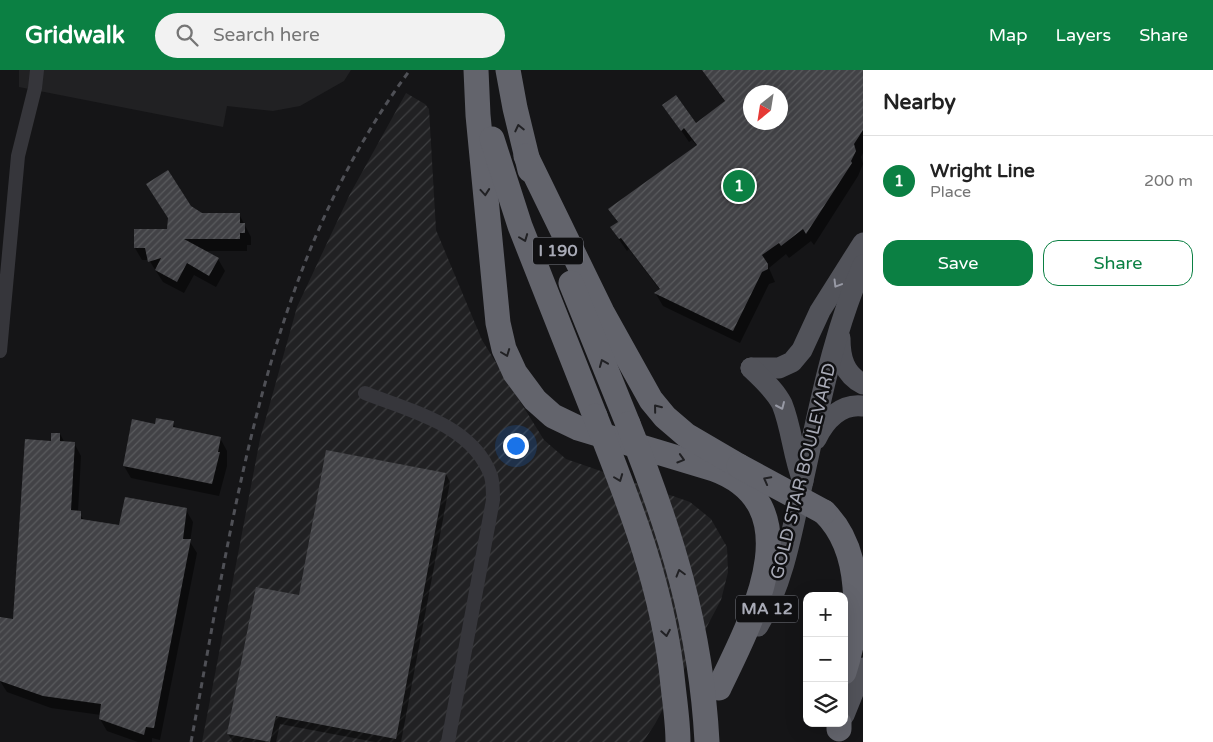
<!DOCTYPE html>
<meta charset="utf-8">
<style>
:root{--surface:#fff;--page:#f2f2f2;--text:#222;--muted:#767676;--line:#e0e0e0;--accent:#0b8043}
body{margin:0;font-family:"Varela Round",sans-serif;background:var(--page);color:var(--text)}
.controls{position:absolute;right:15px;bottom:15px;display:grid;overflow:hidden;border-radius:10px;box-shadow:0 5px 20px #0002}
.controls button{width:45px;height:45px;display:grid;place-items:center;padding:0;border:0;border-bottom:1px solid var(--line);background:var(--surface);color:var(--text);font:25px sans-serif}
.compass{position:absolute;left:743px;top:15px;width:45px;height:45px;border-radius:50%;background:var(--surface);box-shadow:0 5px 20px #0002;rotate:210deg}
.you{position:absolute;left:515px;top:375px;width:18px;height:18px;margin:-12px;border:4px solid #fff;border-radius:50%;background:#1a73e8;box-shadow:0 0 0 8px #1a73e833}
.badge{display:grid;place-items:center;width:32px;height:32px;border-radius:50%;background:var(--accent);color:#fff;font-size:16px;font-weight:700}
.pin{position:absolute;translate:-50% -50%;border:2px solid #fff;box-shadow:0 1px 5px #0006}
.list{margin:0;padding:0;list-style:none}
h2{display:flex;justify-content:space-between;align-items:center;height:65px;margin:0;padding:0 20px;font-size:21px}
h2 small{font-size:16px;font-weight:400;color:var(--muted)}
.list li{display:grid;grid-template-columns:32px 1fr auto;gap:15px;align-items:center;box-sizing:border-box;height:90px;padding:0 20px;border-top:1px solid var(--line)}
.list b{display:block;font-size:19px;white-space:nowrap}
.list p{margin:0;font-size:16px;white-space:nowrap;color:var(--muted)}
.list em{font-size:16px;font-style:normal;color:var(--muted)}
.actions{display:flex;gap:10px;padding:15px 20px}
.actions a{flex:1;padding:11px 0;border:1px solid var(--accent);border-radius:15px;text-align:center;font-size:18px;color:var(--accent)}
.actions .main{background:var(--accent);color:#fff}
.icon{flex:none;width:28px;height:28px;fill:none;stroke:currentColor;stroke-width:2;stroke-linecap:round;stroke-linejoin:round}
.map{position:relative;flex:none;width:863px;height:672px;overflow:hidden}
header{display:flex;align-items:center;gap:30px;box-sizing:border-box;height:70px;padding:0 25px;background:var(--accent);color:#fff}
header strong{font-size:24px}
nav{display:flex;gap:28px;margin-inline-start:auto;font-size:18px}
.search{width:350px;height:45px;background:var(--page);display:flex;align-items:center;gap:12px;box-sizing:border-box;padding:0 18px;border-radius:28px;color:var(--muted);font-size:19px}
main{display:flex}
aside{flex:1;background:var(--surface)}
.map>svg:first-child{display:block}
.built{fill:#212123}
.industrial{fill:url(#industrial-furrows)}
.shadow{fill:#0007;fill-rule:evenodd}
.building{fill:url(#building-hatch);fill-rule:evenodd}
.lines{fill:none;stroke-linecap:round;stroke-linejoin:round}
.street{stroke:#36363b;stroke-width:14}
.primary{stroke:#52535a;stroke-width:21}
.highway{stroke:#63646c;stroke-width:25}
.rail{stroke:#4f5056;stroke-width:3;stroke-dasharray:6 5;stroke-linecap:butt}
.highway-bridge{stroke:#63646c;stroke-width:25}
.oneway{stroke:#212124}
.oneway2{stroke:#9799a4}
.labels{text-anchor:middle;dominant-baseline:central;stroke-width:5;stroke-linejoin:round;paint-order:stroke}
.shield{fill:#101012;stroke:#7a7c85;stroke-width:1}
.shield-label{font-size:16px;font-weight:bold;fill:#a8aab6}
.street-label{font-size:18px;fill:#a8aab6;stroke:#101012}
</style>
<header>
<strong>Gridwalk</strong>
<div class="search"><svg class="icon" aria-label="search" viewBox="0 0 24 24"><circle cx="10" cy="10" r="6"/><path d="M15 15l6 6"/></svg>Search here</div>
<nav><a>Map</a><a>Layers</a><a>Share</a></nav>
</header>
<main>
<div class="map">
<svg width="863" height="672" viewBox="0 0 863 672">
<defs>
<pattern id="industrial-furrows" width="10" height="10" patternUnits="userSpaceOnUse" patternTransform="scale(1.25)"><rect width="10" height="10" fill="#212123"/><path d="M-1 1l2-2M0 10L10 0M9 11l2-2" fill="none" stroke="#3e3f41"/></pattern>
<pattern id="building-hatch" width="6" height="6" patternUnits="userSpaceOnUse" patternTransform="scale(1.25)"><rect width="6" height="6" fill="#424246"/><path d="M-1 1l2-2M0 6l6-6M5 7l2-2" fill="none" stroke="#5a5b5e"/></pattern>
</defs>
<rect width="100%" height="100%" fill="#151517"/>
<path class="built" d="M19 0H351L344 11 300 36 273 41 227 36 223 57 19 17Z"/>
<path class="industrial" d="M406 23 425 34 429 39 436 160 482 270 544 370 566 389 690 432 711 449 727 477 728 502 721 530 655 654 643 672H202L260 369 297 237 350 124Z"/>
<g class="shadow">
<path d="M703 0H863V83L861 87 863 94 858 106 814 175 811 171 789 188 786 184 769 198 775 212 769 214 740 273 663 236 656 224 660 220 629 179 627 181 611 158 618 153 610 140 697 76 692 70 689 72 664 35 696 54 725 32ZM750 22H780V52H750Z"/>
<path d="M190 137 202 144H239L251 167V175H247V181H204L218 189 225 201 216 217 194 205 184 223 163 212 149 190H142L135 178 136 161 168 160Z"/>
<path d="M173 353 177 360 220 368 227 381V396L219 426 131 408 124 396 156 355Z"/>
<path d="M60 364 65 373H74L81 386 78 442 85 451 120 456 186 440 193 452 190 472 197 483 160 670 152 668V672H138L107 661 100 649 101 645 51 638 7 622 0 611V549L14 550 52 372Z"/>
<path d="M446 404 450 412 401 672H375L280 654 276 672H233L228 664 300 527Z"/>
</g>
<g class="building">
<path d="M702 0H863V60L854 74 856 81 851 91 852 93 806 164 803 159 781 176 779 173 762 185 768 194V199L762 202 733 261 654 223 660 219 621 168 619 169 610 157 618 152 608 139 697 75 684 58 681 61 662 35 676 25 696 53 725 31ZM750 22H780V52H750Z"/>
<path d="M168 100 191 136 202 143H240V153H245V163H240V169H184L219 188 209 206 187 193 177 212 155 200 161 188 148 192 145 178H134V159H167L168 148 146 114Z"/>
<path d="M156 348 174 351 173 357 221 367 218 382H220L212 414 123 396 132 349 155 354Z"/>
<path d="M51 363H60V371L75 372 71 440 81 441V449L119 455 125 427 187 438 183 469H191L154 658 146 657 144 665 99 649 101 634 43 626 0 611V547L13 549 25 369 51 371Z"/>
<path d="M326 380 446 403 396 669 276 646 270 672 227 664 256 517 299 525Z"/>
</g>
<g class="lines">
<g class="street">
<path d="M0 281 18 86 35 18 37 0"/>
<path d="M365 323C410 341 473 355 491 406 493 413 493 422 493 430L448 672"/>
</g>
<g class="primary">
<path d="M840 268C840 288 844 304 863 314"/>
<path d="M751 298H779L792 292 802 280 820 241 863 173"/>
<path d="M751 298C762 309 775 320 782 334 792 359 793 386 803 411"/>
<path d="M816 369C825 350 841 333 863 336"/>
<path d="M758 556C783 514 792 462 802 415 819 340 832 265 863 195"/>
<path d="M844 645 863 598"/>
</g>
<g class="highway">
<path d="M476 0 478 45 498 253 504 279 515 303 535 330 553 346 578 358 714 399C815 436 750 553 719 618"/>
<path d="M508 0 515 38 530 100"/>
<path d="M492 69 520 156 595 346"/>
<path d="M526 86 602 242 651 330 665 347 686 365 739 396"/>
<path d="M571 213 628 354"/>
<path d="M824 442C863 480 861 550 844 602"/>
<path d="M839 653V659"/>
</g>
<path class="rail" d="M191 672C235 440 265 195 410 0"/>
<g class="highway-bridge">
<path d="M595 346C630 434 664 520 673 615 675 634 678 653 678 672"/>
<path d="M628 354C671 461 701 557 707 672"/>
<path d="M739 396 824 442"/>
</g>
</g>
<defs><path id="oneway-chevron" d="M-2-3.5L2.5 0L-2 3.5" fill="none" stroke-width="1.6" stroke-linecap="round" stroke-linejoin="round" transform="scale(1.25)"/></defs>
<g class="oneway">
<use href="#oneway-chevron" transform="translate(519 58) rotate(-103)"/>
<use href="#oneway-chevron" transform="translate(485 122) rotate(85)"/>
<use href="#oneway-chevron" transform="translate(524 168) rotate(69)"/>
<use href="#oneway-chevron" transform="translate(506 283) rotate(69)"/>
<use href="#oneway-chevron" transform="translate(603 293) rotate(-112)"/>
<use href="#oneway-chevron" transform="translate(657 338) rotate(-129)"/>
<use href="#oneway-chevron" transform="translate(681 389) rotate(17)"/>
<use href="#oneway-chevron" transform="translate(619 408) rotate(69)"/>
<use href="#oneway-chevron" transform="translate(767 410) rotate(-152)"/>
<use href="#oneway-chevron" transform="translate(680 503) rotate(-106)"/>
<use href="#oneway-chevron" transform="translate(666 563) rotate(80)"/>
</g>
<g class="oneway2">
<use href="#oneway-chevron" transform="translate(837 214) rotate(121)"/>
<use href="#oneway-chevron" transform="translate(781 336) rotate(66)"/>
</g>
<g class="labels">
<g class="shield">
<rect x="533" y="167.5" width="50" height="27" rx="4"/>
<rect x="736" y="525.5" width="62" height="27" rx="4"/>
</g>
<g class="shield-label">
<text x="558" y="181">I 190</text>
<text x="767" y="539">MA 12</text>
</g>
<g class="street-label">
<text transform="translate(803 401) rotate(-76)">GOLD STAR BOULEVARD</text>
</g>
</g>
</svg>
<div class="controls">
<button>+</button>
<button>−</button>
<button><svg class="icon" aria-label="layers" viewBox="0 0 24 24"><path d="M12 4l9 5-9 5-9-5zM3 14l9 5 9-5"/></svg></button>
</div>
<svg class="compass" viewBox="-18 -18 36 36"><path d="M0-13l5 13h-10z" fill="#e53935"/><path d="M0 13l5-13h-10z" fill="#767676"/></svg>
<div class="you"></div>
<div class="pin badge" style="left:739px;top:116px">1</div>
</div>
<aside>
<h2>Nearby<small></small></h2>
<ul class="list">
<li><span class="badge">1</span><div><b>Wright Line</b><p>Place</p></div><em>200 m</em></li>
</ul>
<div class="actions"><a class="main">Save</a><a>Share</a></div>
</aside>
</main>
